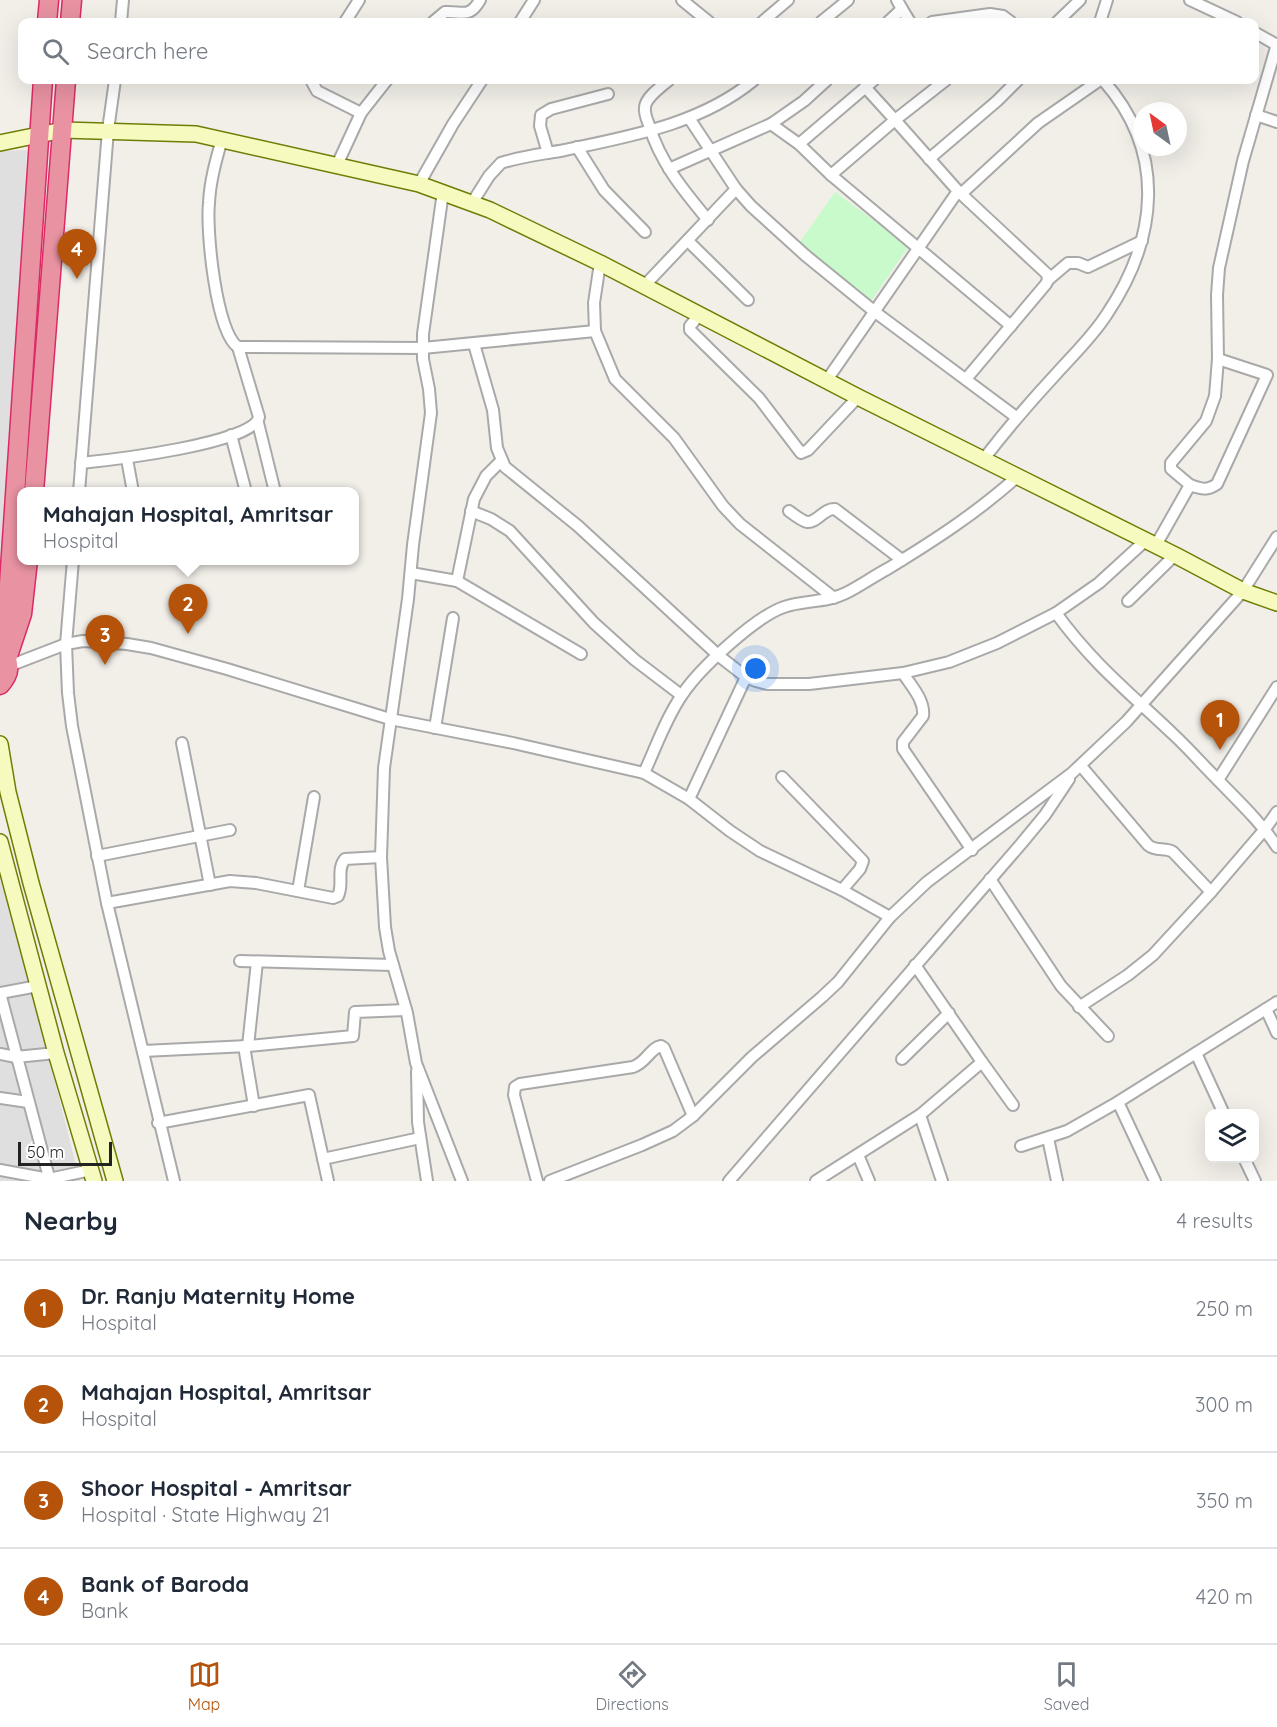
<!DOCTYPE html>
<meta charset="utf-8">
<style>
:root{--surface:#fff;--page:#f6f6f7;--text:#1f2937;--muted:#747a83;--line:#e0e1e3;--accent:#b45309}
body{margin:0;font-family:Quicksand,sans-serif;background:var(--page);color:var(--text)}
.controls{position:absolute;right:18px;bottom:18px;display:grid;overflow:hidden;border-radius:12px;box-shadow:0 6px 24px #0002}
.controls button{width:54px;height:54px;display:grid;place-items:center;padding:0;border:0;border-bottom:2px solid var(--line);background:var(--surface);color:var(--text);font:30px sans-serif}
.compass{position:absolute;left:1133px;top:102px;width:54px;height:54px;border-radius:50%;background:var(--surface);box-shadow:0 6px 24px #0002;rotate:327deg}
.scale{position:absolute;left:18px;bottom:15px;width:94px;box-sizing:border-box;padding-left:6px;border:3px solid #222;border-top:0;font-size:16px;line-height:21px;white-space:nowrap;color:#222;-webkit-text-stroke:4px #fff;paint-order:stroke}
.you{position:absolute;left:756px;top:669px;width:21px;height:21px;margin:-15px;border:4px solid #fff;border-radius:50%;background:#1a73e8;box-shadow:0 0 0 9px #1a73e833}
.badge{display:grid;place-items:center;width:39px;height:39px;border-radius:50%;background:var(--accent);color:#fff;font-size:20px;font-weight:700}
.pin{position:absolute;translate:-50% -50px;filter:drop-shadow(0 2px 3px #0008)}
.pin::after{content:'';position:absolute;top:32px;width:21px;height:18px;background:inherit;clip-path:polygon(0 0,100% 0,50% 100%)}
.popup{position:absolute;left:17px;top:487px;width:342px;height:78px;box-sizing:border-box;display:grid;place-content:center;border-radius:12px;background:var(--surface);filter:drop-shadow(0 2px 4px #0005);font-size:20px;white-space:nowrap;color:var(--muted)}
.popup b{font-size:22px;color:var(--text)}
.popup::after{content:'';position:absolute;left:50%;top:100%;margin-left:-12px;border:12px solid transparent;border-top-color:var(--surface)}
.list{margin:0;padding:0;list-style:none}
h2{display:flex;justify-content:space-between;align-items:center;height:78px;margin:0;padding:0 24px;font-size:26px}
h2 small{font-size:20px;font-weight:400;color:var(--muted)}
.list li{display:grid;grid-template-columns:39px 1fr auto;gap:18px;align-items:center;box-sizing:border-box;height:96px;padding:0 24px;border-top:2px solid var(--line)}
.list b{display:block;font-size:22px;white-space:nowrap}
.list p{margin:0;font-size:20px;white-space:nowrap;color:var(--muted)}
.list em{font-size:20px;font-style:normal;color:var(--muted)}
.icon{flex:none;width:33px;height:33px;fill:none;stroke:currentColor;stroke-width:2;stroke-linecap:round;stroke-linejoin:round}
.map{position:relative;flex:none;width:1277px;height:1181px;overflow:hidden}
.search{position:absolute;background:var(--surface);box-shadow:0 6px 24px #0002;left:18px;right:18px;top:18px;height:66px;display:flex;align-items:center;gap:15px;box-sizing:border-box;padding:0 21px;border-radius:12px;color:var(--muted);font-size:22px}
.sheet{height:462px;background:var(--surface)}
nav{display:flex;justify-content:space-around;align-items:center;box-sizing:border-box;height:84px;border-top:2px solid var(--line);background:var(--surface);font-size:16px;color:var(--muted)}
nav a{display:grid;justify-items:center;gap:3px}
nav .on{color:var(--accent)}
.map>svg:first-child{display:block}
.residential{fill:#e0dfdf}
.park{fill:#c8facc}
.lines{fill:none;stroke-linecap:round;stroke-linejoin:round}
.street-casing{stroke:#a9a9a9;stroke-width:14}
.secondary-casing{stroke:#707d05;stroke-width:18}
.highway-casing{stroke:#dc2a67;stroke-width:21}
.street{stroke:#fff;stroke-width:10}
.secondary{stroke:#f7fabf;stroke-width:15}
.highway{stroke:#e892a2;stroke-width:18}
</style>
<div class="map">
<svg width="1277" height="1181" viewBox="0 0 1277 1181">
<rect width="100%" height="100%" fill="#f2efe9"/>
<g class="residential">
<path d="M27 150 0 602V151Z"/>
<path d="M0 867H1L80 1181H0Z"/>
</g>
<path class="park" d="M835 192 909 246 871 301 799 243Z"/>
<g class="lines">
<defs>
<g id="street">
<path d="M682 0 709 22"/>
<path d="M1190 0 1237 22"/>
<path d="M902 9 910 22"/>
<path d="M121 22 123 0"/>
<path d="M345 22 359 0"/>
<path d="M433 22 445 12C463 11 469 19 480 0"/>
<path d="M520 22 534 0"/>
<path d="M762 22 788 0"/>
<path d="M821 22 848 0"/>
<path d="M888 22 902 9 897 0"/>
<path d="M932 22 990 14 1003 16 1011 22"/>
<path d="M1057 22 1080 0"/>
<path d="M1100 22 1107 0"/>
<path d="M1254 32 1277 45"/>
<path d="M311 80 317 91 361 113"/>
<path d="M669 80C662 86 646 97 645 107 644 113 647 120 649 125 660 162 683 190 708 220"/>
<path d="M865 87 895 120 946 80"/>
<path d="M1256 115 1277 122"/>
<path d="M689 118 736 189 751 206 805 255 875 312 1016 417"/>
<path d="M771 124 804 101 827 80"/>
<path d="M222 139C216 160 210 181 209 203 206 230 216 333 238 347L423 348 595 331 594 303 600 263"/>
<path d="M799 144 874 80"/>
<path d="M577 147 604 190 645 232"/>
<path d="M548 153 540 126 541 115 551 109 608 94"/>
<path d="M929 159 997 101 1018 80"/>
<path d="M337 165 361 113 387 80"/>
<path d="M669 169 771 124 799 144 831 175 895 120 958 191 1047 274 1048 280 1046 284 966 379"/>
<path d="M831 175 1011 326"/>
<path d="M419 184 453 124 482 80"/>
<path d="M443 192 423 334V359L429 389 431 413 413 545 408 599 384 768 381 857 385 927 389 951 407 1013 416 1063 462 1181"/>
<path d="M961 194 1038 123 1100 80"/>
<path d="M472 203 489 176 501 163C522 156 544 154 565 150 631 136 701 124 754 80"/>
<path d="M688 241 748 300"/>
<path d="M1048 280 1068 263H1078L1088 267 1142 241"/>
<path d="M645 285 736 189"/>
<path d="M700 314 690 326V330L759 398 801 453 808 450 858 397"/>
<path d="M595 331 615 379 674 438 723 506 740 524 834 598"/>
<path d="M474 344 493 410 497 448 505 467 578 526 719 656 746 677 756 681 767 684H809L903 673 949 662 997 643 1056 613 1099 583 1146 540"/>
<path d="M827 380 958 191"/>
<path d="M258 423 275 492"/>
<path d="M231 435 246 492"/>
<path d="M127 459 133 492"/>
<path d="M983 460C1006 430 1031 401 1057 373 1074 354 1093 336 1107 314 1158 238 1167 152 1103 80"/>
<path d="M81 463C110 460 253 444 259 417L238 347"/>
<path d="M1190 485C1201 489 1207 491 1217 484L1267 375 1218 359"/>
<path d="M79 492 108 130 115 80"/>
<path d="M471 511 491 519 510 531 594 623 635 660 681 695"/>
<path d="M789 511C793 514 802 521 807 522 817 523 824 508 835 509L902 560"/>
<path d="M1156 545 1190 485 1171 469V463L1206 421 1215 396 1218 359 1217 295 1219 268 1243 161 1277 44"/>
<path d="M73 560 66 644 68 693 72 726 107 903 174 1181"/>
<path d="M411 573 457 581 474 499 486 476 501 461"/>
<path d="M457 581 581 654"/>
<path d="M1128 601 1175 555"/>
<path d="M1056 613C1092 663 1131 694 1174 735 1189 749 1202 764 1216 778 1238 801 1260 821 1277 847"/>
<path d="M9 666 66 644 83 641 127 644 151 648 227 669 390 719 513 743 644 773 689 799 730 831 760 851 842 890 890 917"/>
<path d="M903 673C911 686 925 700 923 716L903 742V749L972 850"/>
<path d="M435 728 453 618"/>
<path d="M182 743 210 885"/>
<path d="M1081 766 1148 845C1156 852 1165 847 1173 852L1211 892"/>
<path d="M644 773C656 747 666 718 682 695 699 669 755 617 784 607 804 600 826 603 846 593 860 586 874 576 889 568 935 540 978 512 1018 476"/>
<path d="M782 777 863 861 860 869 842 890"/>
<path d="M1218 780 1277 687"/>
<path d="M689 799 746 677"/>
<path d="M97 856 230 830"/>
<path d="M990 879 1061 986 1108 1036"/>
<path d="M298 891 314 797"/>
<path d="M107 903 230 881 256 883 333 898 338 896C344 884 336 870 345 859L381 857"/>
<path d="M240 961 393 965"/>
<path d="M915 965 982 1062 920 1115 942 1181"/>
<path d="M0 993 50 1181"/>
<path d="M0 993 38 986"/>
<path d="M1079 1007 1128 975 1153 955 1211 892 1265 829 1277 812"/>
<path d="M1266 1009 1277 1033"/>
<path d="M244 1046 254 1106"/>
<path d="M248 1046 257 962"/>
<path d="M143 1051 248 1046 353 1036 355 1012 406 1010"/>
<path d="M1196 1053 1224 1114"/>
<path d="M0 1054 16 1057 56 1053"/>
<path d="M902 1059 949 1013"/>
<path d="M982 1062 1013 1105"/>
<path d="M417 1071 418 1122 427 1181"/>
<path d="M0 1098 28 1102"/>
<path d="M158 1123 309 1095 328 1181"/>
<path d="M1048 1138 1057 1181"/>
<path d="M1021 1146 1067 1131 1118 1102"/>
<path d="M858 1155 869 1181"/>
<path d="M1244 1158 1255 1181"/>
<path d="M323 1159 420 1138"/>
<path d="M0 1170 49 1179 91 1170"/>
<path d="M537 1181 514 1095 515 1087 520 1084 633 1067C647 1062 650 1048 661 1046L664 1048 693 1116"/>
<path d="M550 1181 642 1145 673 1131 693 1116 752 1057 822 997 838 982 890 917 927 882 1072 773 1126 722 1243 591 1277 537"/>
<path d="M729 1181 1021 844 1045 815 1069 779"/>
<path d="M816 1181 920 1115"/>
<path d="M1155 1181 1118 1102 1277 1002"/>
</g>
<g id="secondary">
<path d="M0 143 63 130 196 134 419 184 490 210 600 263 858 397 1175 555 1243 591 1277 603"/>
<path d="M0 744 8 792 31 883 115 1181"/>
<path d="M0 842 56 1053 94 1181"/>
</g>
<g id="highway">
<path d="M47 22 49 0"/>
<path d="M70 22 72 0"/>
<path d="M34 492 66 80"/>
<path d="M0 638 8 599 43 80"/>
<path d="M7 659 22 614 28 560"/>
<path d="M0 685C10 674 12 663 1 651"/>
</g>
</defs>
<use href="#street" class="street-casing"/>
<use href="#secondary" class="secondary-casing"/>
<use href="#highway" class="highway-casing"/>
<use href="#street" class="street"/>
<use href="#secondary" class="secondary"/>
<use href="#highway" class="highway"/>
</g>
</svg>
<div class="controls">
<button><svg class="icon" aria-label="layers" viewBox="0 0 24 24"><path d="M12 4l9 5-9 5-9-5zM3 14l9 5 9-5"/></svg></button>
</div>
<svg class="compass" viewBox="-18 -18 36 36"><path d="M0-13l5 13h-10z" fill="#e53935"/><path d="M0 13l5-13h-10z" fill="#747a83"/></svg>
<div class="scale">50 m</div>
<div class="you"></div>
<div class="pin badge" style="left:1220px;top:750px">1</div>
<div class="pin badge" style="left:188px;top:634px">2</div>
<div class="popup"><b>Mahajan Hospital, Amritsar</b>Hospital</div>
<div class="pin badge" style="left:105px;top:665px">3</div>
<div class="pin badge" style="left:77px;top:279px">4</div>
<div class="search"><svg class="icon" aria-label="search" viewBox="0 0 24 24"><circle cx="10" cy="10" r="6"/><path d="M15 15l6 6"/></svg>Search here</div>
</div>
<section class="sheet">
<h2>Nearby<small>4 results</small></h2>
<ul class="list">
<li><span class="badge">1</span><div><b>Dr. Ranju Maternity Home</b><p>Hospital</p></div><em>250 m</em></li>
<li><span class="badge">2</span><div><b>Mahajan Hospital, Amritsar</b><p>Hospital</p></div><em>300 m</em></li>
<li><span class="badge">3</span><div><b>Shoor Hospital - Amritsar</b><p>Hospital · State Highway 21</p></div><em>350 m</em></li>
<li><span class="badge">4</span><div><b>Bank of Baroda</b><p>Bank</p></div><em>420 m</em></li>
</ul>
</section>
<nav>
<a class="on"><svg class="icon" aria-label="map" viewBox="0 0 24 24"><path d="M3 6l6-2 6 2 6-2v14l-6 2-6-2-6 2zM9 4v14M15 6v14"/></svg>Map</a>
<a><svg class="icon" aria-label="directions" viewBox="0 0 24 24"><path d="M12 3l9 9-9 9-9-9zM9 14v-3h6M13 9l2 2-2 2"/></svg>Directions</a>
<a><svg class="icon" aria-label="saved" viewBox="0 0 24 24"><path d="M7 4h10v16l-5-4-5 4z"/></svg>Saved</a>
</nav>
